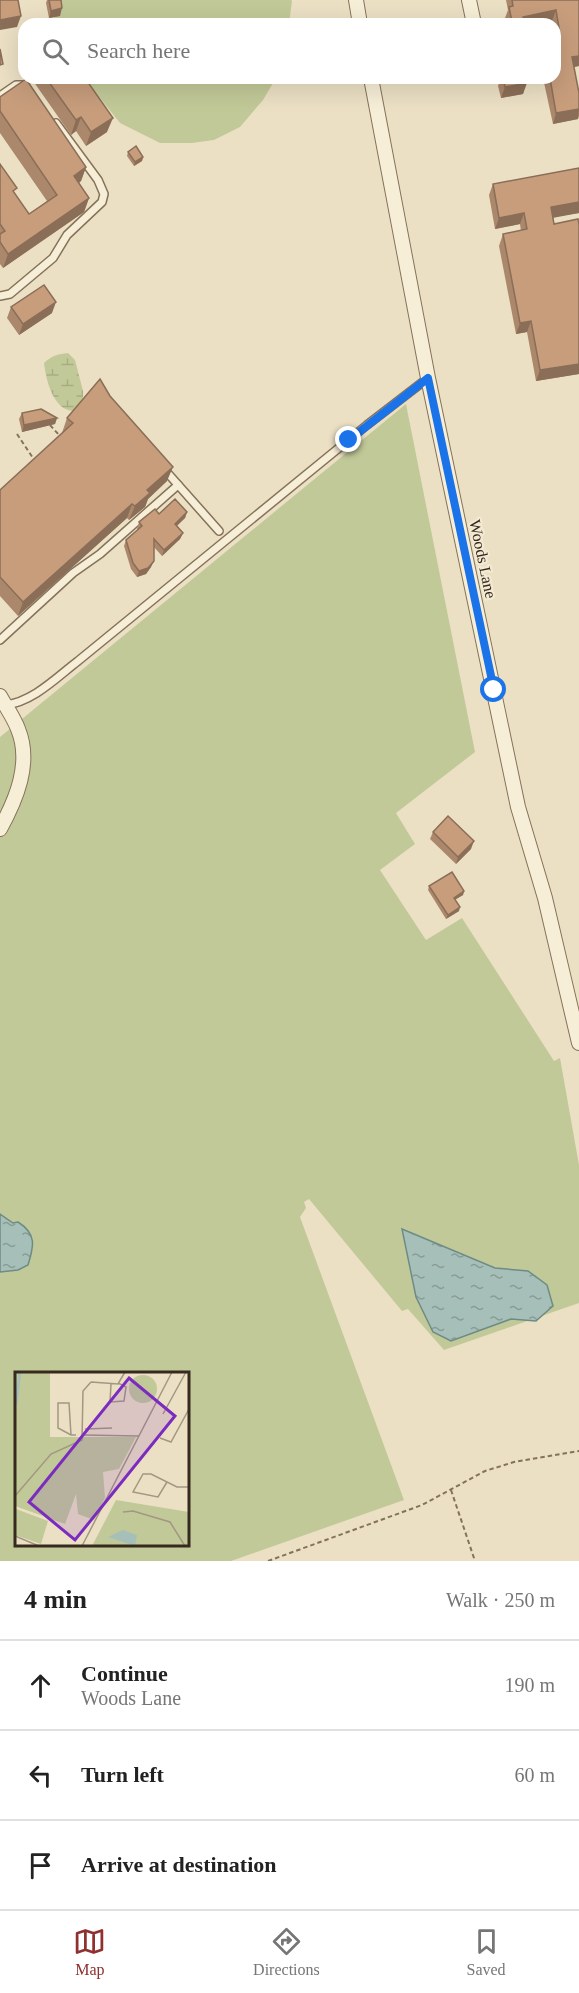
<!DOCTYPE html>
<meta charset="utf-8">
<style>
:root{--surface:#fff;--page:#f2f2f2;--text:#222;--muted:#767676;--line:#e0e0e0;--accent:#90302f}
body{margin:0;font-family:Georgia,serif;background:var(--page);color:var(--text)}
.stop{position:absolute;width:18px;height:18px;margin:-14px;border:4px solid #1a73e8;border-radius:50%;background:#fff}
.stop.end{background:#1a73e8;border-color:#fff;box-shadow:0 2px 6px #0008}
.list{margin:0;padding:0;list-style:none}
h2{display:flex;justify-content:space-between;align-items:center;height:78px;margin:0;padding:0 24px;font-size:26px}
h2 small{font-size:20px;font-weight:400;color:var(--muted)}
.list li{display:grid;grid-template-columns:39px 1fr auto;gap:18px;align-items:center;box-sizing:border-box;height:90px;padding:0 24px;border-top:2px solid var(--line)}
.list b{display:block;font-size:22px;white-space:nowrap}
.list p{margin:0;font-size:20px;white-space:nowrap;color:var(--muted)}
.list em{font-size:20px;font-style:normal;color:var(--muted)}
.icon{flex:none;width:33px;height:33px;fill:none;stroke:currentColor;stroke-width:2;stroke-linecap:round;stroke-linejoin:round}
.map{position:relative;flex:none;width:579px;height:1561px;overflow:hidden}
.search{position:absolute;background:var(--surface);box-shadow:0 6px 24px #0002;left:18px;right:18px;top:18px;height:66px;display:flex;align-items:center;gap:15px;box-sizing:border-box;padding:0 21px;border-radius:18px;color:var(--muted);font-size:22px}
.sheet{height:348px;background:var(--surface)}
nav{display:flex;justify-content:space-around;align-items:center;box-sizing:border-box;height:84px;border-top:2px solid var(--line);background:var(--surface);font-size:16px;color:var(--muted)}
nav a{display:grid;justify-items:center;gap:3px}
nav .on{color:var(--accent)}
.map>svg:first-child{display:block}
.grass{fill:#c2c998;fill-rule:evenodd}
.wetland{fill:url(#wetland-marsh)}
.water{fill:url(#water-ripples);stroke:#6d8c85;stroke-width:1.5}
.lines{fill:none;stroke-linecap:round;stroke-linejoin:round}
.lane-casing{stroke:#85725b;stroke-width:10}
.street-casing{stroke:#85725b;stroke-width:16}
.path{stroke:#85725b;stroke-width:2;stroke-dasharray:4.5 3;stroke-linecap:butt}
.lane{stroke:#f7eed7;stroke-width:7}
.street{stroke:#f7eed7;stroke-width:14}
.wall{fill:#ab876b}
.shaded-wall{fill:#8b6e57}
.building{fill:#c79d7c;stroke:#8b6e57;stroke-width:1.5}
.route{stroke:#1a73e8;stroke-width:8}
.labels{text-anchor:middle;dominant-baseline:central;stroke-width:4.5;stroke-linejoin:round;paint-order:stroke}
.street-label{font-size:16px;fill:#362a1f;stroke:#f3ead3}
.inset-river{fill:none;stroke:#a6bfb8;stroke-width:3}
.inset-road{fill:none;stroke:#a39782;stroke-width:1.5}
.view{fill:#7b2cbf;fill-opacity:0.15;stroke:#7b2cbf;stroke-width:3}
.inset-edge{fill:none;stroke:#362a1f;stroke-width:3}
</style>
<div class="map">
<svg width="579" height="1561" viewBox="0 0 579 1561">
<defs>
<pattern id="wetland-marsh" width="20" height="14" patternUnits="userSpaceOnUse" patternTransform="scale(1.5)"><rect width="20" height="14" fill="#c2c998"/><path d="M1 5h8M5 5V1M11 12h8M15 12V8" fill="none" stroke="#a7ad83"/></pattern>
<pattern id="water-ripples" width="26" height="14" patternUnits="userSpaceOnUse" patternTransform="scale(1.5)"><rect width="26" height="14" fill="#a6bfb8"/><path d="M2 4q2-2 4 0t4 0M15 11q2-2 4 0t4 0" fill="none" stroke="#889b95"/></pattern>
</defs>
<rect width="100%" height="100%" fill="#ebe0c4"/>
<g class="grass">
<path d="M47 0H291L292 1 289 24H56Z"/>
<path d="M84 78H276L263 100 240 127 214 140 192 143H160L120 123Z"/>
<path d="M406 404 475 752 396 813 415 844 380 870 426 940 462 918 554 1061 560 1058 579 1165V1303L444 1350 408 1309 402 1311 309 1199 304 1202 306 1208 300 1217 404 1500 231 1561H0V737ZM16 1374H188V1544H16Z"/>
</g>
<path class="wetland" d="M68 353 75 360 83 391V400L73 411C53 410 46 380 44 363 51 356 58 354 68 353Z"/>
<g class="water">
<path d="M0 1214 13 1223 18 1222C37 1234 34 1246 28 1265L18 1270 0 1272Z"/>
<path d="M402 1229 495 1268 528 1271 547 1285 553 1306 536 1321 511 1319 451 1341 433 1332 416 1297Z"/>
</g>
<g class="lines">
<defs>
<g id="lane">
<path d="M0 96 16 85H24"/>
<path d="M0 296 10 294 53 258 67 235 102 202 104 194 98 180 56 123"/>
<path d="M164 469 219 531"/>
<path d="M0 640 73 573 100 554 178 485"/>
<path d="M5 705C33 702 57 677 78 661L367 425 428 378"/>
</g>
<g id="street">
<path d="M356 0 360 24"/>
<path d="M469 0 474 24"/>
<path d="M371 78 428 378 518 807 545 898 579 1043"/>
<path d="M0 696C6 707 14 718 18 729 32 763 16 800 0 829"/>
</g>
</defs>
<use href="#lane" class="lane-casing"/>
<use href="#street" class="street-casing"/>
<g class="path">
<path d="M50 425 60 436"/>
<path d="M17 434 35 461"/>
<path d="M451 1490 475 1561"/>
<path d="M268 1561 422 1505 485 1471 514 1462 579 1451"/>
</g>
<use href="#lane" class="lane"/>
<use href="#street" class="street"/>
</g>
<g class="wall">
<path d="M47 0H61L60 16 49 18 46 3Z"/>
<path d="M506 0H579V66L574 67 579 93V116L578 119 553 124 543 78H555V24H552V21L538 24H507L505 18 508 10Z"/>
<path d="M31 78H85L107 132 86 146 76 131 71 135Z"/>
<path d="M501 78H526L523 94 501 98 498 86Z"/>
<path d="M0 97 86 167 81 181 79 183 89 198 84 212 3 268 0 264V164L15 194 29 214 47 201 0 133Z"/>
<path d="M128 152 143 157 142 161 134 166 127 156Z"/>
<path d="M579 168V213L553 217 579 374 536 381 527 332 516 334 499 246 503 234 521 231 520 224 495 229 489 195 493 184Z"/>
<path d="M11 307 52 313 19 335 7 318Z"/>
<path d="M110 396 167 481 148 499 145 507 129 520 127 518 18 616 0 596V490L62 433 67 418Z"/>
<path d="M22 413 57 418 55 424 22 432 19 419Z"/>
<path d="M187 512 185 518 177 526 183 533 180 539 162 556 154 547 151 567 146 574 137 577 131 569 124 546 126 540 138 529H137L139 522 159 514Z"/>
<path d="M433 832 471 849 456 864 430 839Z"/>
<path d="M429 886 464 891 463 895 455 900 459 911 446 919 428 890Z"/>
</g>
<g class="shaded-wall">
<path d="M62 8 60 16 49 18 51 11Z"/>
<path d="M556 10 552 21 538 24H512V22L523 17Z"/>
<path d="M21 16 17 27 0 30V20Z"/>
<path d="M579 56V66L568 68 572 57Z"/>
<path d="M527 83 523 94 501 98 505 87Z"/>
<path d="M579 109 578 119 553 124 556 113Z"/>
<path d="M81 117 76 131 71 135 76 120Z"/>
<path d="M113 118 107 132 86 146 91 132Z"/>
<path d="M143 157 142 161 134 166 135 162Z"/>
<path d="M86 167 81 181 69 190 74 176Z"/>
<path d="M89 198 84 212 3 268 8 254Z"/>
<path d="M579 202V213L547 219 551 207Z"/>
<path d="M524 213 520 224 495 229 499 218Z"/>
<path d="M56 302 52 313 19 335 23 324Z"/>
<path d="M531 321 527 332 516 334 520 323Z"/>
<path d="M579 364V374L536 381 540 370Z"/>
<path d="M57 418 55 424 22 432 24 425Z"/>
<path d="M173 467 167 481 148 499 145 507 129 520 135 506 147 490Z"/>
<path d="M132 504 127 518 18 616 23 602Z"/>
<path d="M187 512 185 518 172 530 175 524Z"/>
<path d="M183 533 180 539 162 556 164 550Z"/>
<path d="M154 561 151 567 146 574 137 577 139 571Z"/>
<path d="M474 841 471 849 456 864 458 857Z"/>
<path d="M464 891 463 895 452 901 454 898Z"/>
<path d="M460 907 459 911 446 919 448 915Z"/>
</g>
<g class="building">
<path d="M0 0H18L21 16 0 20Z"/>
<path d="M49 0H61L62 8 51 11Z"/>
<path d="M512 0H579V56L572 57 579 93V109L556 113 550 78H555V35L560 34 556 10 523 17 524 20 512 22 509 7 513 6Z"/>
<path d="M0 49 3 64 0 65Z"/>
<path d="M46 78H85L113 118 91 132 81 117 76 120Z"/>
<path d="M503 78H526L527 83 505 87Z"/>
<path d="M26 79 86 167 74 176 89 198 8 254 0 242V234L5 231 0 224V164L17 188 13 191 29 214 57 195 0 111V97Z"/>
<path d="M136 146 143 157 135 162 128 152Z"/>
<path d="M579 168V202L551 207 554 224 578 219 579 225V364L540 370 531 321 520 323 503 234 527 229 524 213 499 218 493 184Z"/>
<path d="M44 285 56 302 23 324 11 307Z"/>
<path d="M100 379 110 396 173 467 147 490 150 493 135 506 132 504 23 602 0 577V490L73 423 67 418Z"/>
<path d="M41 409 57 418 24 425 22 413Z"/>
<path d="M175 499 187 512 175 524 183 533 164 550 154 539V561L148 568 139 571 133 563 126 540 142 526 139 522 155 509 159 514Z"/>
<path d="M448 816 474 841 458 857 433 832Z"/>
<path d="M452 872 464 891 454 898 460 907 448 915 429 886Z"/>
</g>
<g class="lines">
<path class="route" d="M349 440 428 378 494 690"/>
</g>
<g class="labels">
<g class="street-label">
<text transform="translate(483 559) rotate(78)">Woods Lane</text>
</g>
</g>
<g transform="translate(15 1372)">
<rect width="174" height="174" fill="#ebe0c4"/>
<path d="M0 0H35V65H121L104 97 88 100 90 126 79 148 63 142 61 122 50 152 0 134ZM114 17a14 14 0 1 1 28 0a14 14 0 1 1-28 0ZM101 128 174 140V174H77ZM1 137 33 149 26 172 0 163Z" fill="#c2c998"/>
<path d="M108 158 122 163 120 174 93 165Z" fill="#a6bfb8"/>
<path class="inset-river" d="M1 32 5 0"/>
<path class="inset-road" d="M76 10 103 12 110 0M96 12 95 30 109 29 111 15 103 11M148 42 171 0M70 57 97 56M56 63 54 31H43V56L56 63H61M69 63 124 64M145 66 156 70 174 37M152 110 143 125 118 120 128 102H136L162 115H174M0 124 36 82 67 68 68 19 76 10M108 140 118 139 155 150 170 174M0 164 24 174M67 174 157 0"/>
<path class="view" d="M114 6 160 44 60 168 14 130Z"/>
<rect width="174" height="174" class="inset-edge"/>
</g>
</svg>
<div class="stop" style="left:494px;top:690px"></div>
<div class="stop end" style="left:349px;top:440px"></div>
<div class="search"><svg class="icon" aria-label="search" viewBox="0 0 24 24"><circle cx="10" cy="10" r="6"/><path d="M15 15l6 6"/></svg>Search here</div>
</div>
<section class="sheet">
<h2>4 min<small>Walk · 250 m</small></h2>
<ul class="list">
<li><svg class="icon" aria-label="ahead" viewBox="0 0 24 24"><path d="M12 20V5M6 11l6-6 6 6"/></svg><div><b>Continue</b><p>Woods Lane</p></div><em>190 m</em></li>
<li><svg class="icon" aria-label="left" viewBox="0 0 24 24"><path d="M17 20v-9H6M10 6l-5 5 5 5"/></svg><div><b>Turn left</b></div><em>60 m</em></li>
<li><svg class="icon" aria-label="arrive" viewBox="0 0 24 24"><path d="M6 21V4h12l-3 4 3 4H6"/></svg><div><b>Arrive at destination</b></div></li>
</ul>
</section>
<nav>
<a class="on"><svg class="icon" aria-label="map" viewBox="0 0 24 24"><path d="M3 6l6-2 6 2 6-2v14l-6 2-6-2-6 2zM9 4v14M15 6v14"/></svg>Map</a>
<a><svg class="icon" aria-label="directions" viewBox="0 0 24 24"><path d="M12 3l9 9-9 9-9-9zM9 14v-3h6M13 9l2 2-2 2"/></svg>Directions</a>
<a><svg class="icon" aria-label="saved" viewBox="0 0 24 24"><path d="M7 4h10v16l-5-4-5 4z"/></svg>Saved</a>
</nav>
